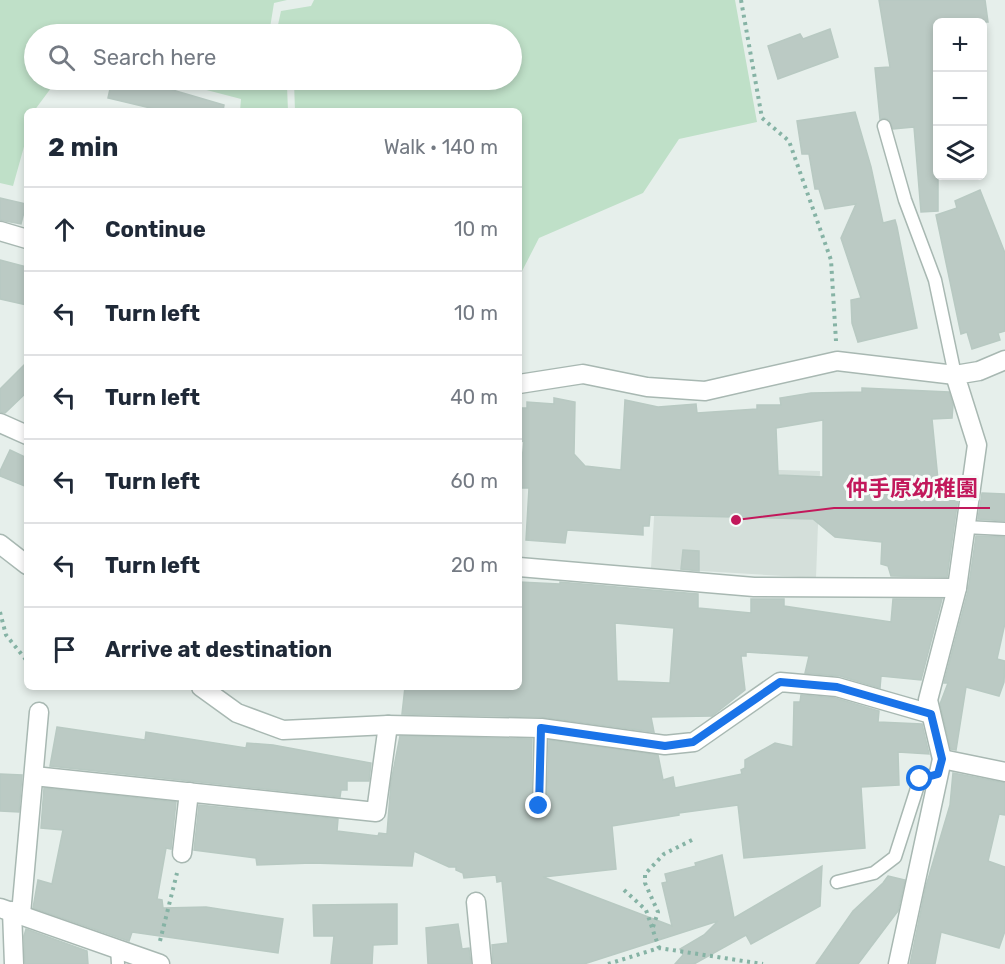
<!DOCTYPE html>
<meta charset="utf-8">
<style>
:root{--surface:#fff;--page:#f2f2f3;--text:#1f2937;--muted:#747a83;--line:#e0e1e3}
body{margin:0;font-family:Rubik,"Noto Sans JP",sans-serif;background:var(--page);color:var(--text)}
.controls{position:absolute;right:18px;top:18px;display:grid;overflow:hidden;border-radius:9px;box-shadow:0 3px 9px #0003}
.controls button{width:54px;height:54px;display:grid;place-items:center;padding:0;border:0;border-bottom:2px solid var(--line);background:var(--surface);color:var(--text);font:30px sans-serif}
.stop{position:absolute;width:18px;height:18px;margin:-14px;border:4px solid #1a73e8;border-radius:50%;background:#fff}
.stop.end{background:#1a73e8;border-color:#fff;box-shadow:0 2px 6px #0008}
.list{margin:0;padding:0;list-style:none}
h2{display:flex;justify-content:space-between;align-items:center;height:78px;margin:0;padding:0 24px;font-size:26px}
h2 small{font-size:20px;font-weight:400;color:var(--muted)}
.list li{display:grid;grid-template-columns:39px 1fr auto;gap:18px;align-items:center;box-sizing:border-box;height:84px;padding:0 24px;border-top:2px solid var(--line)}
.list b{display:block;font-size:22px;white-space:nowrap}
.list em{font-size:20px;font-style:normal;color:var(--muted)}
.icon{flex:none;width:33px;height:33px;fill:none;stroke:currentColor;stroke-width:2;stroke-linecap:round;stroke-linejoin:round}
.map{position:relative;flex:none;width:1005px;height:964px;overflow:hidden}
.search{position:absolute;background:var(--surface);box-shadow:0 3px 9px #0003;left:24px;top:24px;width:498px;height:66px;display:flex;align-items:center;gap:15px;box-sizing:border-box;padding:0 21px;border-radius:33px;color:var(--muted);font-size:22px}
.panel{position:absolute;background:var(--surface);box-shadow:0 3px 9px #0003;left:24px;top:108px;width:498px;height:582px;border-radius:9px}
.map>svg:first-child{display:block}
.built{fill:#d4dfda}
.green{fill:#bfe0c8}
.building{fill:#bbcac4;stroke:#b8c9c2;stroke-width:1.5;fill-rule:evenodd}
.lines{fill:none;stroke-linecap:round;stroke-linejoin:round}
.lane-casing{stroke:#a8b8b2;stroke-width:15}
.street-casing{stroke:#a8b8b2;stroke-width:21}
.path{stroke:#86b3a5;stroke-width:4;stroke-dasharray:3 4.5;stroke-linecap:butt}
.lane{stroke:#fff;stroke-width:12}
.street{stroke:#fff;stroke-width:18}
.route{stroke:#1a73e8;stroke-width:8}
.leader{fill:none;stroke:#c2185b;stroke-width:2}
.callout-dot{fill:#c2185b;stroke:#f7fbf9;stroke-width:2}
.callout-label{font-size:22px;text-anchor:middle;font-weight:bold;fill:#c2185b;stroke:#f7fbf9;stroke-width:6;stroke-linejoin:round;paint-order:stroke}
</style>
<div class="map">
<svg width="1005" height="964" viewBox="0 0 1005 964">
<rect width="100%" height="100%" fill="#e6efeb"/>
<path class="built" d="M657 467 820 471 816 578 651 568Z"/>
<g class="green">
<path d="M0 0H287L274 3 269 34H34V80H57L34 111H27V136L13 186 0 183Z"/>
<path d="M314 0H735L757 122 679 139 643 193 539 238 519 277V111H295L294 82 278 80H512V34H276L281 11 311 6Z"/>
<path d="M172 80H262V83L287 86 288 111H240L241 99 172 81Z"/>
</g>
<g class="building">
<path d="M879 0H985L988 22H938V211L921 212 914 127 893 129 889 120 885 118 880 119 875 68 890 67Z"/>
<path d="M830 29 838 57 778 79 768 46 800 34 803 39Z"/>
<path d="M112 80H160L159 86 224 105 223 111H163L108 98Z"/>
<path d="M855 112 871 167 883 223 895 220 897 227 917 328 858 342 852 323 851 300 861 298 841 238 856 204 825 209 819 189H815L809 154H802L797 121Z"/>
<path d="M980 190 1005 253V331L998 333 1000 340 972 349 967 332 961 334 936 215 957 208 955 201Z"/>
<path d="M0 198 26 204 21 224 0 220Z"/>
<path d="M0 260 27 267V305L0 299Z"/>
<path d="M27 362V392L5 413 0 412V389Z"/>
<path d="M862 388 949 392 953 405 952 418 932 419 939 490 959 491 947 577 891 576 888 566 881 564 882 542 835 537 813 519 650 515 649 526H643V535L567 530 565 543 526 540 529 488H519L524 441 519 442V408H527V402L554 404V398L575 402 574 454 585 466 621 470 625 400 658 407 696 404 697 413 757 409V405H781L780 398 811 393 862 392ZM823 420V477L778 475 776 428Z"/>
<path d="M10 450 27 458V487L0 476V471Z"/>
<path d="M982 493 1005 494V521L978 519Z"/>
<path d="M976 536 1005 537V623L997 659 1005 661 1004 682 999 696 966 687 956 750 951 749 940 704 948 683H944L968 591Z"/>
<path d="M683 550 699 551V571L681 569Z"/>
<path d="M519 582 560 584V582L698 594V608L751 613V599H784V606L891 622 893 599H942L921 680 881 676 880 688 840 676 805 673 809 656 746 652V656H741L745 690 712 716 651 717 654 732 541 717 402 714 405 687H519ZM615 623 674 628 670 683 617 681Z"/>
<path d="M801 695 835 698 879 711 878 722 922 724 929 754 898 752 899 785 861 787 865 848 744 858 738 805 679 813V815L612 826 616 869 543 877 672 926 662 883 667 882 665 874 696 866 695 863 722 855 734 918 822 866 820 906 751 944 746 935 694 964H675L683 955 680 949 704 935 718 921 584 964H493L492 945 508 943 502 881 497 882 496 875 464 878 463 873 456 870V867H449L414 851 412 866 312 863 257 865 256 858 194 850 199 805 338 819 337 831 378 836 379 833 387 834 391 782 400 736 532 739 531 806 532 810 538 814 543 813 547 806 549 740 658 755 663 780 673 777 675 788 742 774 741 770 745 768V760L775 743 793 747 794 702H800Z"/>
<path d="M57 727 145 740 146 732 246 748 247 743 273 745 371 763 369 781H347V790H341L340 797 50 766Z"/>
<path d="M953 773 1005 783V815L999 814 988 861 1005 867V931L999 948 941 932 935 964H910L926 886 950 805Z"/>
<path d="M0 774 22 775 19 812 0 811Z"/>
<path d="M44 788 176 802 171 849 166 848 157 899 162 900 163 908 206 907 283 919 278 953 132 932 129 941 33 908 38 880 52 884 63 830 41 828Z"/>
<path d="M888 876 905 880 898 911 858 964H816L853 911 883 883Z"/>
<path d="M397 904V944L373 945 372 964H331L334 936H314L313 905Z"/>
<path d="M458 924 462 949 469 948 471 964H428L426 928Z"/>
<path d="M26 929 87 951 88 964H25L24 936Z"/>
</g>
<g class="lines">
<defs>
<g id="lane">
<path d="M884 126 905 200 935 280 955 375"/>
<path d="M965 527 1005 529"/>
<path d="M539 806 541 728"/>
<path d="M837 882 874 873 895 857 920 779 938 774"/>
<path d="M117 947 118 964"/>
</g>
<g id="street">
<path d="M0 231 27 239"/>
<path d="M519 384 583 374 647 387 705 391 837 361 955 375"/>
<path d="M0 423 27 435"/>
<path d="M0 544 27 565"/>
<path d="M519 567 754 587 957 588"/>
<path d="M201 687 237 713 283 730 388 725 541 728 665 745 694 742 780 682 837 687 931 714"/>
<path d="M942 759 1005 772"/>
<path d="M34 776 376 812 388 725"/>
<path d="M182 853 189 792"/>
<path d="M476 902 482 964"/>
<path d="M0 908 160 964"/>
<path d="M12 911 14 964"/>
<path d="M21 914 39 712"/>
<path d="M898 964 942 759 928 700 957 588 977 445 955 375 979 371 1005 360"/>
</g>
</defs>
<use href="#lane" class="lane-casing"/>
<use href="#street" class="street-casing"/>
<g class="path">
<path d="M741 0 762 118 789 141 831 260 836 341"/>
<path d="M0 612 6 635 27 661"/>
<path d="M624 890 646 910 659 948"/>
<path d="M653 927 658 912 645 883V874L664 854 694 839"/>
<path d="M160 941 177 873"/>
<path d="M608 964 659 948 763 964"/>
</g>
<use href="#lane" class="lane"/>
<use href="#street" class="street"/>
</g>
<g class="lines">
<path class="route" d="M539 806 541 728 665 746 693 742 780 682 837 687 931 714 942 759 938 774 920 779"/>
</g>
<path class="leader" d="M736 520L834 508H990"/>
<circle class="callout-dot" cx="736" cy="520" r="6"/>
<g class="callout-label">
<text x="912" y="496">仲手原幼稚園</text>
</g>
</svg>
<div class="controls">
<button>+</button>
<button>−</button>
<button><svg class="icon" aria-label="layers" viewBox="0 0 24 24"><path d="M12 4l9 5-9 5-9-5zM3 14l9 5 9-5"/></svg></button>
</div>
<div class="stop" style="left:920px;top:779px"></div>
<div class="stop end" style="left:539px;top:806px"></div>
<div class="search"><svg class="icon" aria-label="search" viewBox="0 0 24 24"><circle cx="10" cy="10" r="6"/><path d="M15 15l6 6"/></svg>Search here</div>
<section class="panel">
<h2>2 min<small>Walk · 140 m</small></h2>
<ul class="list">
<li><svg class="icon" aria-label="ahead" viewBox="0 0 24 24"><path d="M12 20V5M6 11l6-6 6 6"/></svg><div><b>Continue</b></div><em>10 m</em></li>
<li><svg class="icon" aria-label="left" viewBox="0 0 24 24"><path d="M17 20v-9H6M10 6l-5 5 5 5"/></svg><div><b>Turn left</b></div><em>10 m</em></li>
<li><svg class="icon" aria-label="left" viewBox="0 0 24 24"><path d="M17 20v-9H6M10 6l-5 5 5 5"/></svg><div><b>Turn left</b></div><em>40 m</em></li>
<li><svg class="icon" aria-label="left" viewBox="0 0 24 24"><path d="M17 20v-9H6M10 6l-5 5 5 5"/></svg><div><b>Turn left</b></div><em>60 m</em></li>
<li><svg class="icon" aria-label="left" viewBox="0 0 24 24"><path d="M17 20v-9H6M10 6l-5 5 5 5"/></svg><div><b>Turn left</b></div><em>20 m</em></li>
<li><svg class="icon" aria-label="arrive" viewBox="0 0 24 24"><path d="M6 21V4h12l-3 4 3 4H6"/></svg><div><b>Arrive at destination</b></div></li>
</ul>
</section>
</div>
